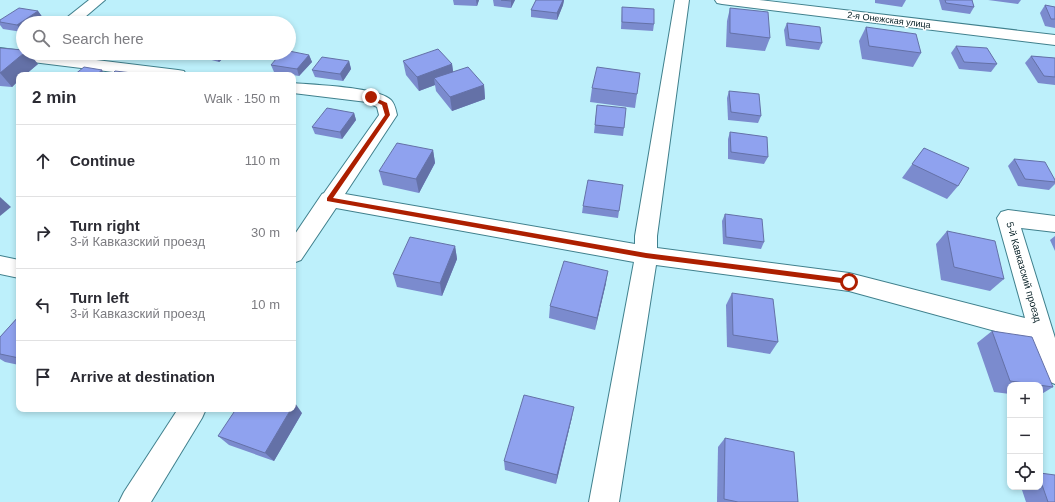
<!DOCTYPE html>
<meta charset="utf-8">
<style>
:root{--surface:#fff;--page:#f2f2f3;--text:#2b2b33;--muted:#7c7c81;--line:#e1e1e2}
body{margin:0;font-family:Arial,sans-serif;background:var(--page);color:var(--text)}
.controls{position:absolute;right:12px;bottom:12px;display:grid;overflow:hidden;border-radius:8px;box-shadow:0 2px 6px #0003}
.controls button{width:36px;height:36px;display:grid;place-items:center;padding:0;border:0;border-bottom:1px solid var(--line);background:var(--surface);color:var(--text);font:20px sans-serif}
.stop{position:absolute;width:12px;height:12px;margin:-9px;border:3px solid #ad1f00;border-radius:50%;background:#fff}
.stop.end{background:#ad1f00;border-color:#fff;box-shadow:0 1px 4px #0008}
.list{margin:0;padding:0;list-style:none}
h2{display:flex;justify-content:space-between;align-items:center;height:52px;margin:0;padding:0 16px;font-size:17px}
h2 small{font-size:13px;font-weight:400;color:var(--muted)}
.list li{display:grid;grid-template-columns:26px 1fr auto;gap:12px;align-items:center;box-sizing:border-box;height:72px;padding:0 16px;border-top:1px solid var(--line)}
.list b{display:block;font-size:15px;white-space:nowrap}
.list p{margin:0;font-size:13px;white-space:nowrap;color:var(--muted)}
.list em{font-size:13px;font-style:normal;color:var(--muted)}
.icon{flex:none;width:22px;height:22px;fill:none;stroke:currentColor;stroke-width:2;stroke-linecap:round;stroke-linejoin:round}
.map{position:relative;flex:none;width:1055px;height:502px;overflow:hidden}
.search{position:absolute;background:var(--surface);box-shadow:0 2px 6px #0003;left:16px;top:16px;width:280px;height:44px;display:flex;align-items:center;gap:10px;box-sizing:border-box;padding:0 14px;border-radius:22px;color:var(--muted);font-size:15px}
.panel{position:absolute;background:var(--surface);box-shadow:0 2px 6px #0003;left:16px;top:72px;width:280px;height:340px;border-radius:8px}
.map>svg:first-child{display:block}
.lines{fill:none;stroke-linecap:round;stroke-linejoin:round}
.minor-casing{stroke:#40808d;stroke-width:2}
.minor{fill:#fff;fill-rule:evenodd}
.wall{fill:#7b8bce}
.shaded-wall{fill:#6471a7}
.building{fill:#8fa2ef;stroke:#6471a7}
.route{fill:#ad1f00}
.labels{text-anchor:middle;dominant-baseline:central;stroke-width:3;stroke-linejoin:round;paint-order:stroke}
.far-street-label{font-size:9px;fill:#021c22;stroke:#fff}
.street-label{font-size:10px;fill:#021c22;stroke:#fff}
</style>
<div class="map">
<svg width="1055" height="502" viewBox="0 0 1055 502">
<rect width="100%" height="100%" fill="#bdf0fb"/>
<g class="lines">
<defs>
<g id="minor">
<path d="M89 0H105L78 23H60Z"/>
<path d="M675 0H689L657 236V248L849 273 1025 318 997 218 1001 212 1008 210 1055 216V232L1021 228 1055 338V384L1046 380 1032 341 849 291 656 265 619 502H589L634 262 336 208 301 260 293 263V237L322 194 324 193 379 115 377 107 367 102 293 93V83C314 85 378 87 391 100 395 104 396 111 397 115L345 194 635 244V236Z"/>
<path d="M715 0H759L1055 35V45L722 4 717 3Z"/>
<path d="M0 48 23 51V53H39L178 70 184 71 186 75H138L0 58Z"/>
<path d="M0 256 19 260V278L0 274Z"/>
<path d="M178 409H206L202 418 151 502H119L124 492Z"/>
</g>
</defs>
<use href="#minor" class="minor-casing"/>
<use href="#minor" class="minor"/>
</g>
<g class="wall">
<path d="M453 0H479L477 6 454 5Z"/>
<path d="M493 0H515L511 8 494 6Z"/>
<path d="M536 0H564L563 5 557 20 531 17V10Z"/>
<path d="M875 0H906L902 7 875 3Z"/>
<path d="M939 0H972L974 7 970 14 942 10Z"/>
<path d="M988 0H1021L1018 4Z"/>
<path d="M1045 5 1055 7V28L1045 26 1040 13Z"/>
<path d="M622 7 654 24 653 31 621 29Z"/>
<path d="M730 8 770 38 765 51 726 47 727 21Z"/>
<path d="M38 11 43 18 35 23H23L22 32 3 29 0 25V20Z"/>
<path d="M787 23 822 43 819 50 786 46 784 30Z"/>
<path d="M866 27 921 53 913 67 862 59 859 41Z"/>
<path d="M956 46 997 64 991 72 959 69 951 53Z"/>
<path d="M0 48 38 64 25 75H19V80L12 87 0 86Z"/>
<path d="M156 53H185L177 59Z"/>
<path d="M195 53H229L219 62 197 56Z"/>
<path d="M309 55 312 62 299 76 274 72 271 65Z"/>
<path d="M1031 56 1055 58V85L1038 83 1025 63Z"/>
<path d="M349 61 351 69 343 81 315 77 312 70Z"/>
<path d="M403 61 452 64 453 72 484 85 485 99 452 111 436 91 435 85 419 91 406 75Z"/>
<path d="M592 88 637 94 635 108 590 102Z"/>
<path d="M729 91 761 116 758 123 728 120 727 98Z"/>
<path d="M597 105 624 128 623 136 594 133Z"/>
<path d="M354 113 356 120 342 139 315 134 312 127Z"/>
<path d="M730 132 768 157 764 164 728 159V139Z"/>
<path d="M924 148 958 186 947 199 902 178Z"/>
<path d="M433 150 435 163 419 193 383 185 379 171Z"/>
<path d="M1014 159 1055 180V184L1049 190 1018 186 1008 166Z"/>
<path d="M583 206 619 211 618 218 582 213Z"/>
<path d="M725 214 764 242 761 249 723 244 722 221Z"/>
<path d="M947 231 1004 279 990 291 941 280 936 244Z"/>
<path d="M1055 236V251L1050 240Z"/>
<path d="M455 246 457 259 442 296 397 287 393 274Z"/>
<path d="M606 283 595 330 549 318 550 306Z"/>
<path d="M732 293 778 342 770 354 727 347 726 305Z"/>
<path d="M19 316V365L5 362 0 359V337Z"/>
<path d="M992 331 1053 387 1040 395V385H1010V394L994 392 977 343Z"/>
<path d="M302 413 274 461 229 445 218 436Z"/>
<path d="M572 417 556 484 505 470 504 461Z"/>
<path d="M725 438 798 502H717L718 447Z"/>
<path d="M1040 473 1055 502H1026L1021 487H1040Z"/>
</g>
<g class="shaded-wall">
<path d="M476 0H479L477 6Z"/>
<path d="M512 0H515L511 8V1Z"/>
<path d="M563 0H564L563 5 557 20V13Z"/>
<path d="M38 11 43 18 35 23H23V31L22 32 17 25Z"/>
<path d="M24 53H29L38 64 25 75H19V80L12 87 0 73Z"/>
<path d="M174 53H185L177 59Z"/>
<path d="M217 53H229L219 62 215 55Z"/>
<path d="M309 55 312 62 299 76 297 69Z"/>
<path d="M349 61 351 69 343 81 340 74Z"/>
<path d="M452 64 454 78H434L435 85 419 91 417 77Z"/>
<path d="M102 70 105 75H96Z"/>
<path d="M484 85 485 99 452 111 450 97Z"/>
<path d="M354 113 356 120 342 139 340 132Z"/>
<path d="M433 150 435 163 419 193 416 179Z"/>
<path d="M0 197 11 207 0 216Z"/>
<path d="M455 246 457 259 442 296 440 283Z"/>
<path d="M608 271 606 283 595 330 597 318Z"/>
<path d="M295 403 302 413 274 461 265 453 291 409H293V406Z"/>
<path d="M574 407 572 417 556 484 557 475Z"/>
</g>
<g class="building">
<path d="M501 0H512L511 1Z"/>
<path d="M536 0H563L557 13 531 10Z"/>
<path d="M945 0H972L974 7 946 3Z"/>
<path d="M1045 5 1055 7V19H1051Z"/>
<path d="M622 7 654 9V24L622 22Z"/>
<path d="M19 8 38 11 17 25 0 22V20Z"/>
<path d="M730 8 768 12 770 38 730 33Z"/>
<path d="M99 18 120 21 117 23H93Z"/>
<path d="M787 23 820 27 822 43 789 39Z"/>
<path d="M866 27 916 34 921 53 869 46Z"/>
<path d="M956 46 987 48 997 64 964 62Z"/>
<path d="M0 48 23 50V53H24L0 73Z"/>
<path d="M438 49 452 64 417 77 403 61Z"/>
<path d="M289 51 309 55 297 69 271 65 281 53H289Z"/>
<path d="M209 53H217L215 55Z"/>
<path d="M1031 56 1055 58V77L1044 76Z"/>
<path d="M322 57 349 61 340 74 312 70Z"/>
<path d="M84 67 102 70 96 75H74Z"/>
<path d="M468 67 484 85 450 97 434 78Z"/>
<path d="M597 67 640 73 637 94 592 88Z"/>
<path d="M115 71 141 74 140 75H111Z"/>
<path d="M729 91 759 94 761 116 731 112Z"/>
<path d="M597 105 626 108 624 128 595 125Z"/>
<path d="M327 108 354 113 340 132 312 127Z"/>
<path d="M730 132 767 137 768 157 731 152Z"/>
<path d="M397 143 433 150 416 179 379 171Z"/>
<path d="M924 148 969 168 958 186 912 164Z"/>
<path d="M1014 159 1045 162 1055 180V182L1025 179Z"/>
<path d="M588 180 623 185 619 211 583 206Z"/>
<path d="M725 214 762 219 764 242 726 237Z"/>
<path d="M947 231 995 241 1004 279 954 267Z"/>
<path d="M410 237 455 246 440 283 393 274Z"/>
<path d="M564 261 608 271 597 318 550 306Z"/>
<path d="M732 293 773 299 778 342 733 335Z"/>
<path d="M19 316V358L0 354V337Z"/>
<path d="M992 331 1032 337 1053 387 1010 381Z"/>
<path d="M524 395 574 407 557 475 504 461Z"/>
<path d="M236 409H291L265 453 218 436Z"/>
<path d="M725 438 794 452 798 502H738L724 499Z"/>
<path d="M1040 473 1055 475V502H1048L1040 479Z"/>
</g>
<path class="route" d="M371 96 387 103 390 115 333 198 646 253 849 279 852 282 849 284 646 258 327 201V198L385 115 382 105 370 99 369 97Z"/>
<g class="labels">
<g class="far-street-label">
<text transform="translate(889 20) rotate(7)">2-я Онежская улица</text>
</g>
<g class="street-label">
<text transform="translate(1024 272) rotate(74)">5-й Кавказский проезд</text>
</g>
</g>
</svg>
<div class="controls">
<button>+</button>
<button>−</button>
<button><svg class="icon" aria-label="locate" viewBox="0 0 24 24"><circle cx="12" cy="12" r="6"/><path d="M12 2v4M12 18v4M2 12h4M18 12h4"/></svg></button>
</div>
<div class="stop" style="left:849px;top:282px"></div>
<div class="stop end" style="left:371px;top:97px"></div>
<div class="search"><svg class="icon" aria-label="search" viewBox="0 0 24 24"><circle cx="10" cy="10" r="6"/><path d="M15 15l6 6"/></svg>Search here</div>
<section class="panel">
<h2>2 min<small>Walk · 150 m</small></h2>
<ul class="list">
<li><svg class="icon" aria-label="ahead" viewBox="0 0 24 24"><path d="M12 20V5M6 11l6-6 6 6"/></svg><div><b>Continue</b></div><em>110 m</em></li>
<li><svg class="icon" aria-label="right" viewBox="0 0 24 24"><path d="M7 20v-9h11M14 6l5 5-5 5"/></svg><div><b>Turn right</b><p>3-й Кавказский проезд</p></div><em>30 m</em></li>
<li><svg class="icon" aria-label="left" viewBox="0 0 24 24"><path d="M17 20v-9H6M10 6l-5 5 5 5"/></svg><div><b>Turn left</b><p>3-й Кавказский проезд</p></div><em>10 m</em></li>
<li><svg class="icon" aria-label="arrive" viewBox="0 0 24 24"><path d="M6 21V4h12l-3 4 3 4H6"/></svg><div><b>Arrive at destination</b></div></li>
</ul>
</section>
</div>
